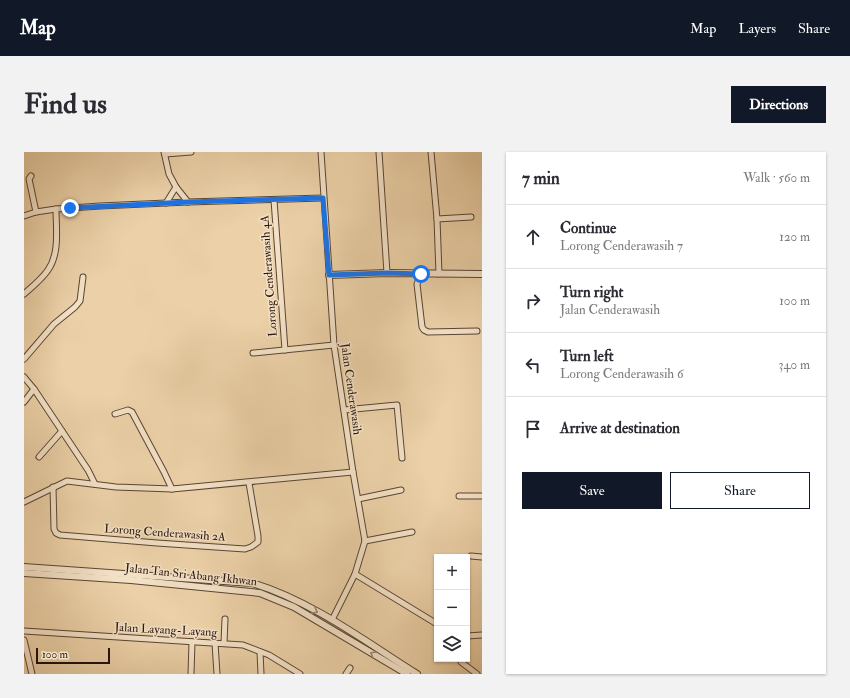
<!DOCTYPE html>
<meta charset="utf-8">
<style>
:root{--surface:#fff;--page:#f2f2f3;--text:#2b2b33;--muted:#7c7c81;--line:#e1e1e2;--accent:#111827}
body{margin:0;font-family:"IM FELL Double Pica",serif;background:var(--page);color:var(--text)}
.controls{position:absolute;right:12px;bottom:12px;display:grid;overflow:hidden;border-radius:0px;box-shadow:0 1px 3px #0004}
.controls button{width:36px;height:36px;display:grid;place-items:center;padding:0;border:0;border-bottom:1px solid var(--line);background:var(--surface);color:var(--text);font:20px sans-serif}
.scale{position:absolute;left:12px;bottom:10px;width:74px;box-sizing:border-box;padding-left:4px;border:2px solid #2a160d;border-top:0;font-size:11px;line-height:14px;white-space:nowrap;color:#2a160d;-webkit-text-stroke:3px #f3e1c6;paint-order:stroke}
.stop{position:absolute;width:12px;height:12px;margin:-9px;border:3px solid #1a73e8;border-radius:50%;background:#fff}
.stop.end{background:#1a73e8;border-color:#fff;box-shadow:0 1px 4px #0008}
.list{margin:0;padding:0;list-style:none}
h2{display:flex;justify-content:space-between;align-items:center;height:52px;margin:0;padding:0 16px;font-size:17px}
h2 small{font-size:13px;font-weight:400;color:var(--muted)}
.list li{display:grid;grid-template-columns:26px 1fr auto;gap:12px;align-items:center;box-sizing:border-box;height:64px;padding:0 16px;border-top:1px solid var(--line)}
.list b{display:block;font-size:15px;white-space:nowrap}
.list p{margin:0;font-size:13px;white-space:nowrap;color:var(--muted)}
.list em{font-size:13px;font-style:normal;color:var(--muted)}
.actions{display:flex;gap:8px;padding:12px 16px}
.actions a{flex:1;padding:9px 0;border:1px solid var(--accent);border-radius:0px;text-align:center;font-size:14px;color:var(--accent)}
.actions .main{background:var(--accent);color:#fff}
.icon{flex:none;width:22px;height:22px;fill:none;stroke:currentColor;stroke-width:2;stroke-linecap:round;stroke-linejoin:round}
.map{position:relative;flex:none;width:458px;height:522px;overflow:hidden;border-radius:0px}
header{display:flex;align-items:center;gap:24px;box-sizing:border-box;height:56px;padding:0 20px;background:var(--accent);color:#fff}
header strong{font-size:19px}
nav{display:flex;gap:22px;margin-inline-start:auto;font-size:14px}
.intro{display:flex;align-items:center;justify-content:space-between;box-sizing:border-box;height:96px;padding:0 24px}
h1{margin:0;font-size:28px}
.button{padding:10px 18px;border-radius:0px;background:var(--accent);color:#fff;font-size:14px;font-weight:700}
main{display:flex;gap:24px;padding:0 24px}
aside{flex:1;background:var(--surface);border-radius:0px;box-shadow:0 1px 3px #0004}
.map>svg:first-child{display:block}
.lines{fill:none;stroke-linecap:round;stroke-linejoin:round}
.minor-casing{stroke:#5a4534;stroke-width:7}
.tertiary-casing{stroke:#5a4534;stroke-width:8}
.minor{stroke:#f3e1c6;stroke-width:5}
.tertiary{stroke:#f3e1c6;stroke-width:6}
.oneway{stroke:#998673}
.route{stroke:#1a73e8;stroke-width:5}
.labels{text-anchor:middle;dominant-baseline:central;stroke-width:3;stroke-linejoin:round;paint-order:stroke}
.street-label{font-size:12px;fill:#2a160d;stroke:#f3e1c6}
</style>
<header>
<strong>Map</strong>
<nav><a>Map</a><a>Layers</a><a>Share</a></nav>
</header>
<div class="intro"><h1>Find us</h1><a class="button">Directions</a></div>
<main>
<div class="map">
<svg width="458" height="522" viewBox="0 0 458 522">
<rect width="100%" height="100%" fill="#ecd1a8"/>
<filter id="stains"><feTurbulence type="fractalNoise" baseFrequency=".005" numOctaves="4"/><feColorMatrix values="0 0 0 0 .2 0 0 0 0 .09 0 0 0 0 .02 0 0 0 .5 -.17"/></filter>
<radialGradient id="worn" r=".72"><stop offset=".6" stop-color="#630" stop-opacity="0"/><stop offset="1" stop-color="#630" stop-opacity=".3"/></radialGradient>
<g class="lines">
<defs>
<g id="minor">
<path d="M140 0 145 22 152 35 164 50"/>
<path d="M297 0 310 193 329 320 341 389 331 422 308 468"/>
<path d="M355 0 363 121"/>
<path d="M407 0 413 67 415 122"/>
<path d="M141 2 167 0"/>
<path d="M7 24 5 27 12 60"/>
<path d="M250 48 261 198"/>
<path d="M142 51 152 35"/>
<path d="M0 64 12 60 32 57 76 54 164 50 299 46"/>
<path d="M413 67 447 65"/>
<path d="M397 122 393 132 398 175 400 178 404 180 453 179"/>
<path d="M0 142C8 135 18 127 24 118 36 101 32 76 32 57"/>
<path d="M229 201 310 193"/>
<path d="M0 207 30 172 51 155 56 149 59 125"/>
<path d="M0 225 10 237 64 318 71 332"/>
<path d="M0 250 10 237"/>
<path d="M320 258 373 253 378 306"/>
<path d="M91 262 104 258 108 260 140 320 148 337"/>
<path d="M15 305 38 279"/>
<path d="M29 335 30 377 32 381 36 383 133 391 221 397 227 395 234 390V384L225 331"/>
<path d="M435 344H458"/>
<path d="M334 347 377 338"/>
<path d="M0 350 43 329 92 335 148 337 329 320"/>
<path d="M341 389 388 380"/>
<path d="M447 404 458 405"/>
<path d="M331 422 413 472"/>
<path d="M0 479 219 493 245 503 276 522"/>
<path d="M443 484 458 483"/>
<path d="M0 488 8 522"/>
<path d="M191 491 193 522"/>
<path d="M200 491 201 467"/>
<path d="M236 500 237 522"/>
<path d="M436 507 437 510 453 522"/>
<path d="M167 522 168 490"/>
<path d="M322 522 326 516"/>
</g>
<g id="tertiary">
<path d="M305 123 363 121 458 122"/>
<path d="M0 415 228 431C286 448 342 490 393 522"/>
<path d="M0 421 107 428 236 441 270 455 383 522"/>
</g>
</defs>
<use href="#minor" class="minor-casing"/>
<use href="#tertiary" class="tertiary-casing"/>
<use href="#minor" class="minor"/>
<use href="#tertiary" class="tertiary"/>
</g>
<defs><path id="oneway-chevron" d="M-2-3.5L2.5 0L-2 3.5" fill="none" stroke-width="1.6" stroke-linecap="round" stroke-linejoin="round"/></defs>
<g class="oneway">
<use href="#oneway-chevron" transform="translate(291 459) rotate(28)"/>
<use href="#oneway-chevron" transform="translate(349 502) rotate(-149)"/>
</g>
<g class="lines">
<path class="route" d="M46 56 164 50 299 46 305 123 363 121 397 122"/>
</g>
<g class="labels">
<g class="street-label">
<text transform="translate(245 124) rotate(-94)">Lorong Cenderawasih 4A</text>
<text transform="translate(327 237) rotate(82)">Jalan Cenderawasih</text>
<text transform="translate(141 381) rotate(4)">Lorong Cenderawasih 2A</text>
<text transform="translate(167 423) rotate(6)">Jalan Tan Sri Abang Ikhwan</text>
<text transform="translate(142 478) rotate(3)">Jalan Layang-Layang</text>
</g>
</g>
<rect width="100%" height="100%" filter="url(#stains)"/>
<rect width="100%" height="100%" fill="url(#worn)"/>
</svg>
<div class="controls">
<button>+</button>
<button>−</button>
<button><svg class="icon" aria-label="layers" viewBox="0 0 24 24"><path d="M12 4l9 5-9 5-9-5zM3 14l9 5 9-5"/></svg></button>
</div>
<div class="scale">100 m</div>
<div class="stop" style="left:397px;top:122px"></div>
<div class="stop end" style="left:46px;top:56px"></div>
</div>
<aside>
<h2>7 min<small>Walk · 560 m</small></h2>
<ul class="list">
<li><svg class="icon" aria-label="ahead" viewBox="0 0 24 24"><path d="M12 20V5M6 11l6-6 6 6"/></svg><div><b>Continue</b><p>Lorong Cenderawasih 7</p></div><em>120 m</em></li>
<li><svg class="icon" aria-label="right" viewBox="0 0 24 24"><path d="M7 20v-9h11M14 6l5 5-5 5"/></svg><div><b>Turn right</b><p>Jalan Cenderawasih</p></div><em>100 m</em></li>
<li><svg class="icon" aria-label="left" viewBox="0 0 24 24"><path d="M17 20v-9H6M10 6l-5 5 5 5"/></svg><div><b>Turn left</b><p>Lorong Cenderawasih 6</p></div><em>340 m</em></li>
<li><svg class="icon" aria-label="arrive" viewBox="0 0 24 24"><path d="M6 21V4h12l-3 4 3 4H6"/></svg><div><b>Arrive at destination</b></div></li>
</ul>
<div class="actions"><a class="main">Save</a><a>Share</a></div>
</aside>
</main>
